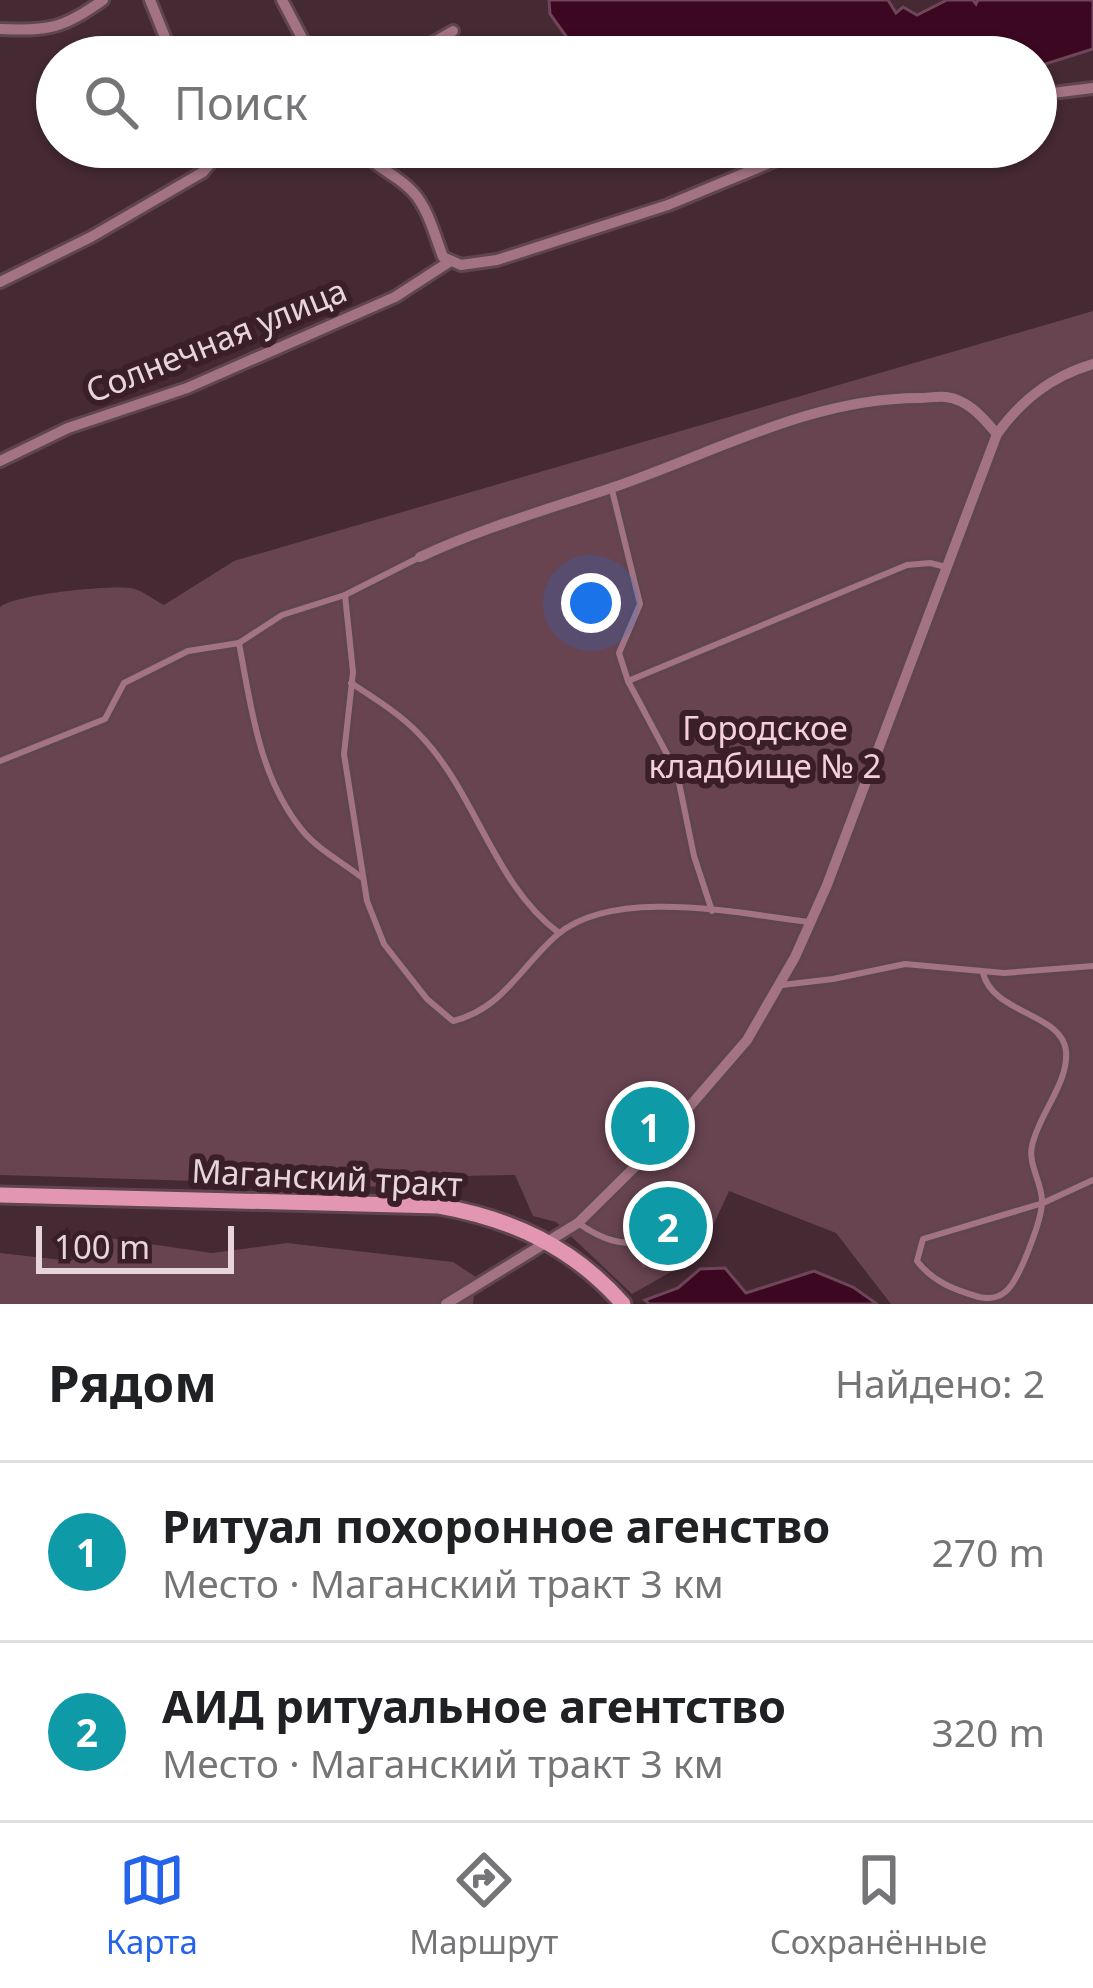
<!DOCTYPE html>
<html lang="ru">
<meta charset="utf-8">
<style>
:root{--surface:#fff;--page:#f2f2f2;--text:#202124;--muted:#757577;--line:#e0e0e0;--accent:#2563eb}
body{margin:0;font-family:"Noto Sans",sans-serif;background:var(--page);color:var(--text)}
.scale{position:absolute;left:36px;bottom:30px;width:198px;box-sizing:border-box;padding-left:12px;border:6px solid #e7d5db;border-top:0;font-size:33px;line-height:42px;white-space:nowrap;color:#e7d5db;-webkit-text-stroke:9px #3a1f29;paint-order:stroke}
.you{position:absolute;left:591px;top:603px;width:42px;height:42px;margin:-30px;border:9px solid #fff;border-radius:50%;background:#1a73e8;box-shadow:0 0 0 18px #1a73e833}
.badge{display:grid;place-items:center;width:78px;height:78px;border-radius:50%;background:var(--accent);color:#fff;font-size:39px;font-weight:700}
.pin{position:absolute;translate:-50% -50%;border:6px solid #fff;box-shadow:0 3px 12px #0006}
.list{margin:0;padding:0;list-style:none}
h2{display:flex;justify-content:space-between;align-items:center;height:156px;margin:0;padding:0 48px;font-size:51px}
h2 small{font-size:39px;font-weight:400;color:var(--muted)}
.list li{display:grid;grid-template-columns:78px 1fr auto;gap:36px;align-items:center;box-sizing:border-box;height:180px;padding:0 48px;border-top:3px solid var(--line)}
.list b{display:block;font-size:45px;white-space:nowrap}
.list p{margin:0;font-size:39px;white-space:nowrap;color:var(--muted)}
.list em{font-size:39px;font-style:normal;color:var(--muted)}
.icon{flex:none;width:66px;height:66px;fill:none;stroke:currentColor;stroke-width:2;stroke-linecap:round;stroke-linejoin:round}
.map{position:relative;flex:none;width:1093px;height:1304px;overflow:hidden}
.search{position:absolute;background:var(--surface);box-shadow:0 3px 9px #0004;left:36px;right:36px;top:36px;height:132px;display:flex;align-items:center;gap:30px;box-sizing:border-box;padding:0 42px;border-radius:66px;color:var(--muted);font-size:45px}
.sheet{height:516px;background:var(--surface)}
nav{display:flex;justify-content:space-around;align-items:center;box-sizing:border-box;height:168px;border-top:3px solid var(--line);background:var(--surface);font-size:33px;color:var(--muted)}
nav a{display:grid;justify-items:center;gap:6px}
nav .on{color:var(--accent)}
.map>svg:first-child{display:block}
.green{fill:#684451}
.water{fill:#3c0721;stroke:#6f4559;stroke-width:3}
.building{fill:#844a60}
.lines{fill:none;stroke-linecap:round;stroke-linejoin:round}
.service-casing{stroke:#5f454e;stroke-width:12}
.minor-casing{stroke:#5f454e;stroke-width:16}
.secondary-casing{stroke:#5f454e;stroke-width:21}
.service{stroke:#a37384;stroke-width:6}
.minor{stroke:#a37384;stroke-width:10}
.secondary{stroke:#e396b2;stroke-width:15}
.labels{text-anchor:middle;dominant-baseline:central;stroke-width:12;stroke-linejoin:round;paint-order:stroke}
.street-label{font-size:33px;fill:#e7d5db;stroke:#3a1f29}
.park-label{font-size:33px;fill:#f5cfdc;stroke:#3a1f29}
</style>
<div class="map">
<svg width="1093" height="1304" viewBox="0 0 1093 1304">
<rect width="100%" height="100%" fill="#452933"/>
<g class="green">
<path d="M1093 311V1304H891L836 1233 729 1191 699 1256 632 1294 556 1222 533 1216 515 1175 465 1176 423 1188 0 1175V607C15 594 109 585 131 588 142 590 154 600 164 605L234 561Z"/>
<path d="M101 1237 212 1253 287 1243 453 1262 476 1277 473 1304H0V1253L71 1261Z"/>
</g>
<g class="water">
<path d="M549 0H888L896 13 903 7 917 15 947 0H973L976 4 978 0H1093V49L1036 67V57H581L550 14Z"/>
<path d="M725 1268 746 1293 814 1271 853 1287 877 1304H649L645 1300 678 1288 700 1269Z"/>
</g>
<g class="building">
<path d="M652 1111 664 1121 650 1137 638 1127 616 1154 607 1147 633 1116 637 1120 643 1112 648 1116Z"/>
<path d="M674 1187 708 1204 692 1241 643 1268 638 1258 659 1245Z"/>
</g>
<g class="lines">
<defs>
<g id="service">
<path d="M612 490 640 604 619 653 628 681 677 773 694 856 712 911"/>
<path d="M418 558 345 595 353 672 344 754 367 901 384 944 427 999 453 1021C503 1009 521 966 557 935 614 886 741 914 809 922"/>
<path d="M345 595 282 615 239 643C251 707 259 777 302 830 316 848 342 862 361 877"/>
<path d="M628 681 907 565 930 563 946 567"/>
<path d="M351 683C374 698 400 714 419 734 476 792 493 884 559 933"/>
<path d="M0 761 105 719 124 683 188 651 239 643"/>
<path d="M983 973C993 1014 1062 1013 1066 1051 1069 1083 1038 1115 1032 1146 1028 1164 1041 1181 1042 1200 1043 1217 1019 1282 1005 1292 998 1298 988 1299 979 1297 955 1290 933 1282 917 1261L923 1239 1043 1203 1093 1180"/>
<path d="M782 985 833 979 905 964 1004 973 1093 966"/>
<path d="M578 1223C604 1241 620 1245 652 1243"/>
</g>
<g id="minor">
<path d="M150 0 173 57"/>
<path d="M282 0 312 57"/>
<path d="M0 29C48 31 63 29 103 0"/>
<path d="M408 57 453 31"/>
<path d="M1036 95 1093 88"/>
<path d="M358 147C373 167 397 174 413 192 428 208 435 236 443 257L461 265 497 260 668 205 808 147"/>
<path d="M0 282 91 237 203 172 213 160 212 147"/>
<path d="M0 461 68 428 187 388 395 297 449 262"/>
<path d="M420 557C482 528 546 510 611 488 712 454 810 398 919 398 928 398 937 396 946 397 969 400 983 418 997 434"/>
<path d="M446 1304 578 1223 652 1150 747 1040 795 957 827 885 997 434C1022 399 1052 376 1093 364"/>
</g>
<path id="secondary" d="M0 1195 439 1206C512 1219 573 1247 623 1304"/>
</defs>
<use href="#service" class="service-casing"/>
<use href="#minor" class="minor-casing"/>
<use href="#secondary" class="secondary-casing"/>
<use href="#service" class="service"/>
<use href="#minor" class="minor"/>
<use href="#secondary" class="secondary"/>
</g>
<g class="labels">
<g class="street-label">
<text transform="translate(216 340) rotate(-22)">Солнечная улица</text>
<text transform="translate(327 1177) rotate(3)">Маганский тракт</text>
</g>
<g class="park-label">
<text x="765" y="727">Городское<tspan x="765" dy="38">кладбище № 2</tspan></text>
</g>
</g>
</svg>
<div class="scale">100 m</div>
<div class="you"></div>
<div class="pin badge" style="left:650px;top:1126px;background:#0f9aa8">1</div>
<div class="pin badge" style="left:668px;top:1226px;background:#0f9aa8">2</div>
<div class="search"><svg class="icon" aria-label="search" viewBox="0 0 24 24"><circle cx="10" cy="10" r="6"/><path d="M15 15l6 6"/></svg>Поиск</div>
</div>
<section class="sheet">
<h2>Рядом<small>Найдено: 2</small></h2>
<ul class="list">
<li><span class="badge" style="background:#0f9aa8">1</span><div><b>Ритуал похоронное агенство</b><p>Место · Маганский тракт 3 км</p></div><em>270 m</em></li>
<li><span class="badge" style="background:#0f9aa8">2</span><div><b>АИД ритуальное агентство</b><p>Место · Маганский тракт 3 км</p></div><em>320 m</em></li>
</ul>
</section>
<nav>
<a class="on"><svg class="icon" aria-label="map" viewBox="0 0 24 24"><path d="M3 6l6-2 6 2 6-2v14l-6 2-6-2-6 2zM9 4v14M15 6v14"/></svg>Карта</a>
<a><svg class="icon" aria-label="directions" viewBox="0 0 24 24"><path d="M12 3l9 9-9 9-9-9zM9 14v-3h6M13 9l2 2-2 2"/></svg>Маршрут</a>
<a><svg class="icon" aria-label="saved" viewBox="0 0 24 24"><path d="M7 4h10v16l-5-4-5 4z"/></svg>Сохранённые</a>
</nav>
